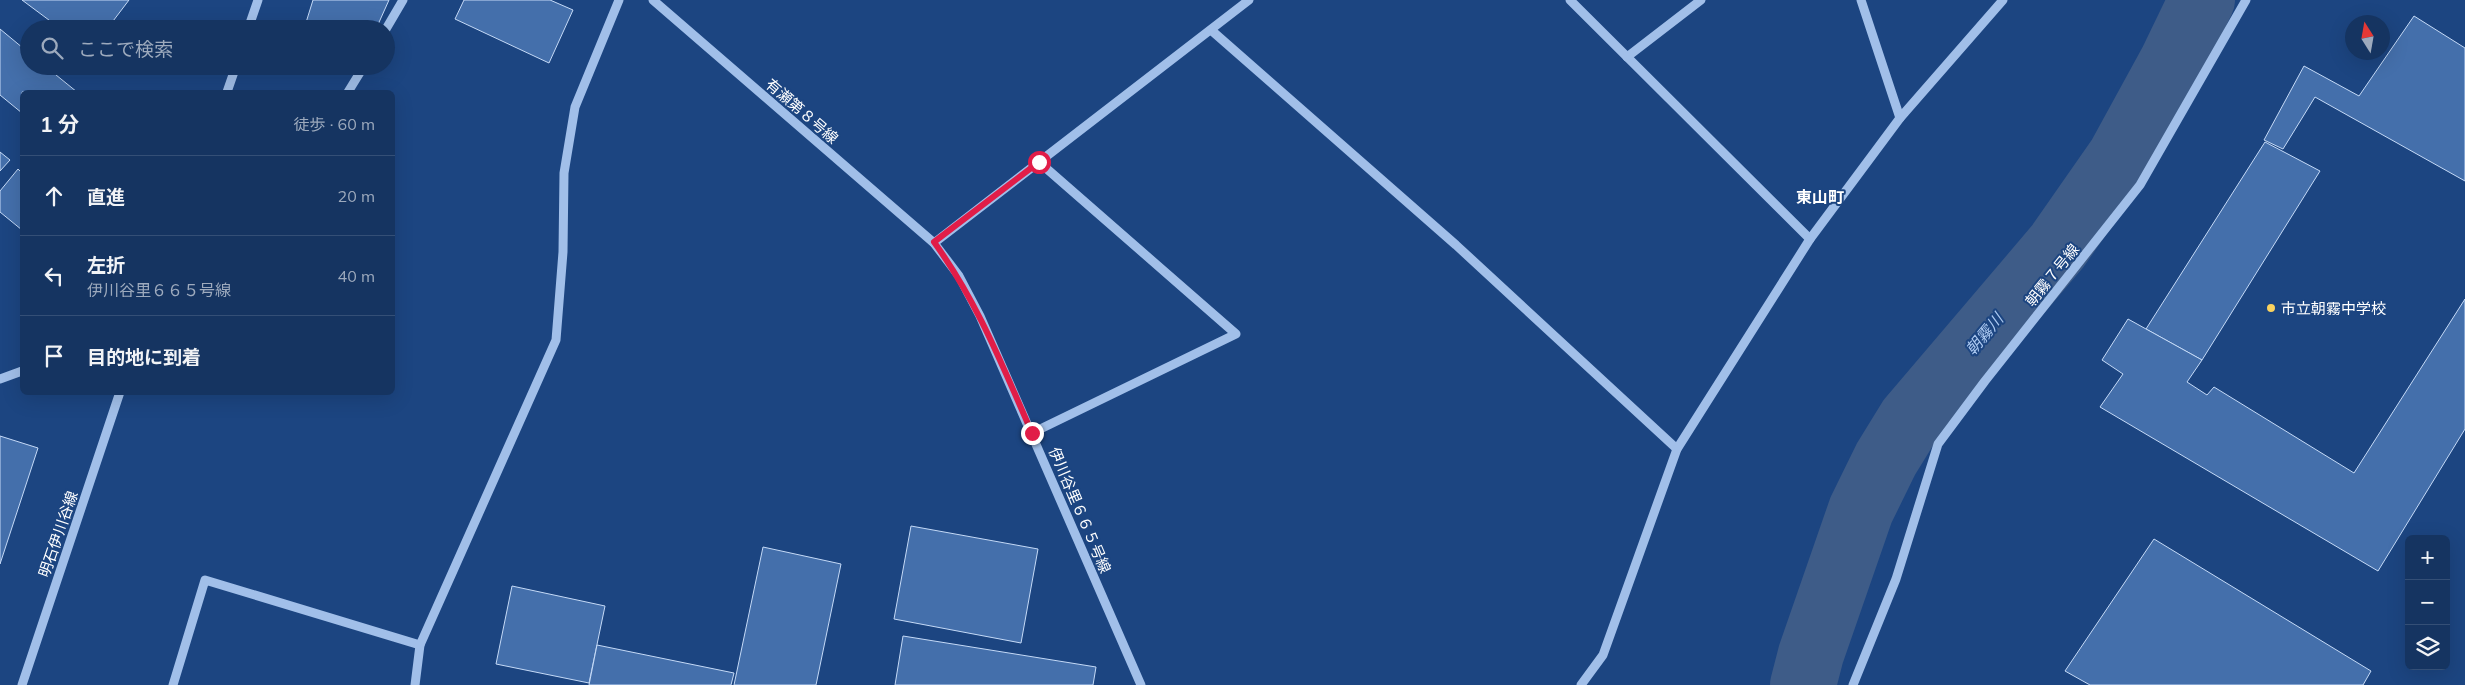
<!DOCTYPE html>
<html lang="ja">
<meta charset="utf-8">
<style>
:root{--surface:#153461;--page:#1e3c67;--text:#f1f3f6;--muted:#9daabd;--line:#344f76}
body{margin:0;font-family:Mulish,"Noto Sans JP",sans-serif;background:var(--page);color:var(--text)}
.controls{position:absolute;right:15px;bottom:15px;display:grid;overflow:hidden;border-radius:8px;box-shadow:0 5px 20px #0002}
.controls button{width:45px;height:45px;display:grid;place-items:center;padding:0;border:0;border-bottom:1px solid var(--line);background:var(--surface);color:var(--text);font:25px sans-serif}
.compass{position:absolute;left:2345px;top:15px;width:45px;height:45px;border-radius:50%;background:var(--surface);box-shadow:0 5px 20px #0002;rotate:349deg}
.stop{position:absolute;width:15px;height:15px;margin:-11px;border:4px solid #e11d48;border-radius:50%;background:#fff}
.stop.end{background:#e11d48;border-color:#fff;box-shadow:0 1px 5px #0008}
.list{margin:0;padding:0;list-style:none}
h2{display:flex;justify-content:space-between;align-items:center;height:65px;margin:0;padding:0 20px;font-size:21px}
h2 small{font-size:16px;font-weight:400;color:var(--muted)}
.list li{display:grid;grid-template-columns:32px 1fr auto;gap:15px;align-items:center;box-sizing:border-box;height:80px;padding:0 20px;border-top:1px solid var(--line)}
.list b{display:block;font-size:19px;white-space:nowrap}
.list p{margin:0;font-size:16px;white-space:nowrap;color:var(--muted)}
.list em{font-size:16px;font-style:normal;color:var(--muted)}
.icon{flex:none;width:28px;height:28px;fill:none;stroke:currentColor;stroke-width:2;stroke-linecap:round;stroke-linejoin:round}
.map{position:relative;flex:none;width:2465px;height:685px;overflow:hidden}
.search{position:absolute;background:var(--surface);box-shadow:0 5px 20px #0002;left:20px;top:20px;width:375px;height:55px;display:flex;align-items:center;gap:12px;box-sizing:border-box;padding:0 18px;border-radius:28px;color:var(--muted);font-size:19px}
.panel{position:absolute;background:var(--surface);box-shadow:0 5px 20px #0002;left:20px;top:90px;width:375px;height:305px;border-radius:8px}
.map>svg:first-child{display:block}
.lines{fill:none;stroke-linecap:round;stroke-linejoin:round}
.river{stroke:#3e5c88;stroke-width:66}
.building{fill:#446fab;stroke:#c5daf7}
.minor{stroke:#a1bfe9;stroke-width:9}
.route{stroke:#e11d48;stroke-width:6}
.poi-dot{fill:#fad25e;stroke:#1c4581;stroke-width:2}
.labels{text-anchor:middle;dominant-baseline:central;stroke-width:4;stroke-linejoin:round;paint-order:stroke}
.street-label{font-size:15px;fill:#fff;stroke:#1c4581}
.poi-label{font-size:15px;fill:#fff;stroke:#1c4581;text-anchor:start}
.neighbourhood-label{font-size:16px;font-weight:bold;fill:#fff;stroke:#1c4581}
.water-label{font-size:16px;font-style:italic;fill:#acc9f1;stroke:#1c4581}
</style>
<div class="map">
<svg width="2465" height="685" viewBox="0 0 2465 685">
<rect width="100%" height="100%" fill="#1c4581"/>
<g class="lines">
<path class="river" d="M1803 685 1811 654 1861 510 1886 459 1910 420 2058 246 2120 157 2172 62 2202 0"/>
</g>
<g class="building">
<path d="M22 0H129L107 29H61Z"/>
<path d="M313 0H389L376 29H304Z"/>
<path d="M464 0H550L573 10 549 63 455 19Z"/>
<path d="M2414 16 2465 48V181L2315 97 2283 149 2264 140 2304 66 2359 96Z"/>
<path d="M0 29 29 53V66H45L77 92H22V113L0 95Z"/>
<path d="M2265 142 2320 171 2202 360 2146 329Z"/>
<path d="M0 152 10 160 0 171Z"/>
<path d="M18 169 22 173V230L0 212V191Z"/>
<path d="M2465 299V429L2378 571 2100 407 2123 374 2102 360 2128 319 2202 360 2187 382 2207 395 2214 387 2354 473Z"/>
<path d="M0 436 38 448 0 564Z"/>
<path d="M911 526 1038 549 1021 643 894 619Z"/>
<path d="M2154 539 2371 671 2363 685H2090L2065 671Z"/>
<path d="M763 547 841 564 816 685H734Z"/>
<path d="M512 586 605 606 589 683 496 664Z"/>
<path d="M903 636 1096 667 1093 685H895Z"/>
<path d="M597 645 734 673 731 685H589Z"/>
</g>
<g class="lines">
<g class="minor">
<path d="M653 0 934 243 959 276 980 316 1141 685"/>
<path d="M1570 0 1810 239"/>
<path d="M1861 0 1900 118"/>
<path d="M248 29 258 0"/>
<path d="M386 29 403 0"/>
<path d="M1211 30 1456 245 1677 449"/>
<path d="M1627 57 1701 0"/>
<path d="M227 92 236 66"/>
<path d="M348 92 364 66"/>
<path d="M934 243 1249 0"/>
<path d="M0 379 22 371"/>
<path d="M1032 433 1236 334 1039 162"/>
<path d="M22 685 120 392"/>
<path d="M173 685 205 580 420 645"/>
<path d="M415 685 420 645 556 340 563 252 564 173 575 107 619 0"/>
<path d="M1581 685 1603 655 1677 449 1810 239 1900 118 2003 0"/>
<path d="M1853 685 1896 579 1938 444 1985 381 2140 185 2246 0"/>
</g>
</g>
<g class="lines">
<path class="route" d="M1032 433C1002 365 978 303 934 242L1039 162"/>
</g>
<circle class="poi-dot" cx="2271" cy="308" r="5"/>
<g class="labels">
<g class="street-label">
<text transform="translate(802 111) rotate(41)">有瀬第８号線</text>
<text transform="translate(2052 275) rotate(-51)">朝霧７号線</text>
<text transform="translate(1080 510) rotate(67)">伊川谷里６６５号線</text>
<text transform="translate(58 534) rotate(-71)">明石伊川谷線</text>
</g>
<g class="poi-label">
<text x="2281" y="308">市立朝霧中学校</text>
</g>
<g class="neighbourhood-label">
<text x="1820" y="197">東山町</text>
</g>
<g class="water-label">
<text transform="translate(1984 334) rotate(-50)">朝霧川</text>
</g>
</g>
</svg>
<div class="controls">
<button>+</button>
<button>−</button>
<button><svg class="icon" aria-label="layers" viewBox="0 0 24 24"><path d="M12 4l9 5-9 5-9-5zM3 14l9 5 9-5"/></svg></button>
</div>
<svg class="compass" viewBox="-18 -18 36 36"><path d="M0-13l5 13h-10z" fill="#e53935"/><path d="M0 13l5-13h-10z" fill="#9daabd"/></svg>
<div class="stop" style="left:1039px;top:162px"></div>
<div class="stop end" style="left:1032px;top:433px"></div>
<div class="search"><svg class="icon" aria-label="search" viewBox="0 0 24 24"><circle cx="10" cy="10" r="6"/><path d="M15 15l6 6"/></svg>ここで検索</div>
<section class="panel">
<h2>1 分<small>徒歩 · 60 m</small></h2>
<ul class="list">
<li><svg class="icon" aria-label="ahead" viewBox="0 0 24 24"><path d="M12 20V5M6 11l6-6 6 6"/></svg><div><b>直進</b></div><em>20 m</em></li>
<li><svg class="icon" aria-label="left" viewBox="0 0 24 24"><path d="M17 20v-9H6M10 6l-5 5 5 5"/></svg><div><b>左折</b><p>伊川谷里６６５号線</p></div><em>40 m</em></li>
<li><svg class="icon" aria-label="arrive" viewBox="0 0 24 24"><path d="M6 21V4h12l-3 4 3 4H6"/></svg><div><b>目的地に到着</b></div></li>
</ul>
</section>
</div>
